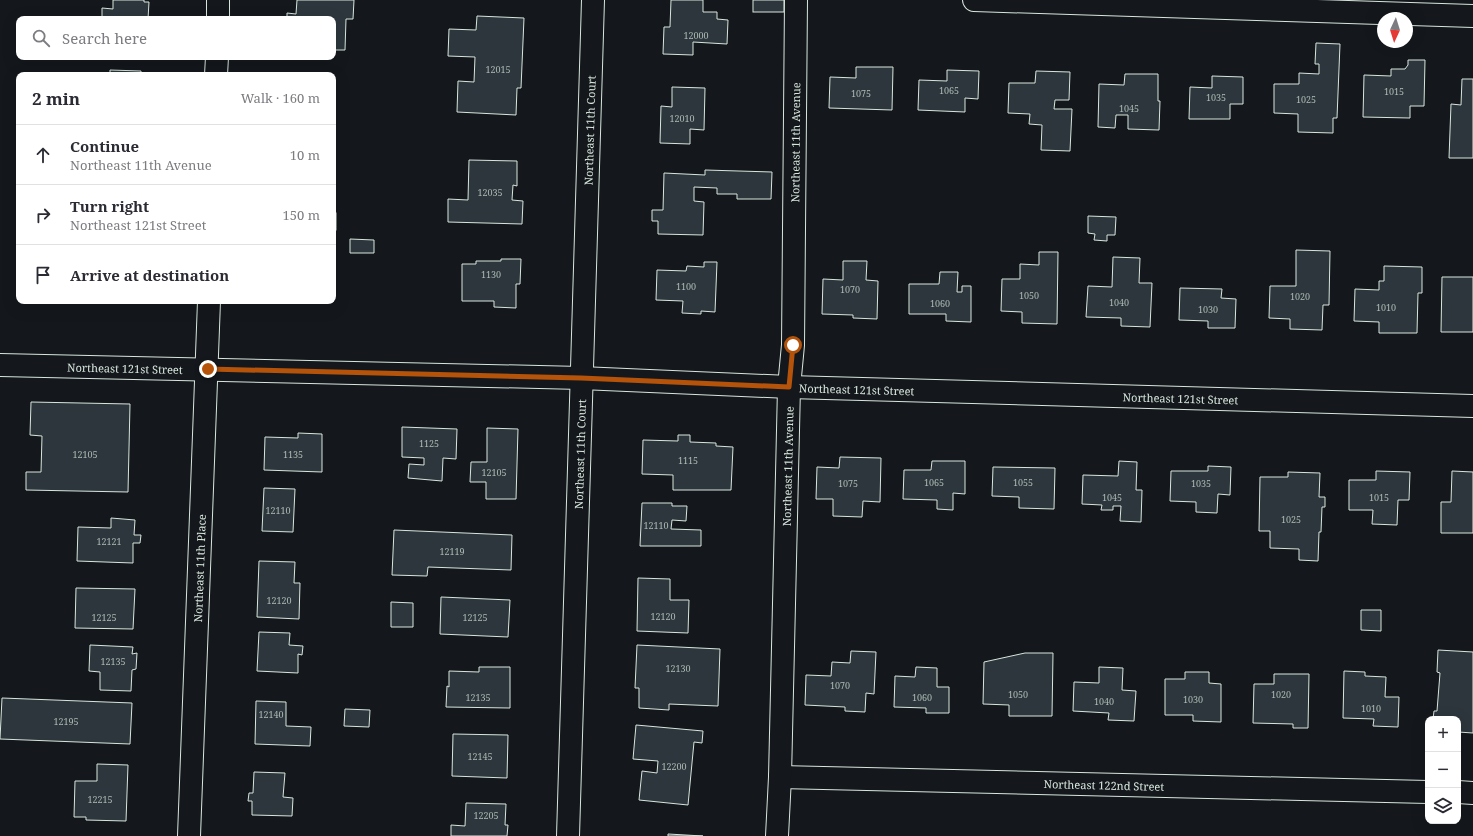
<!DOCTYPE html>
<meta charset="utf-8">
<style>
:root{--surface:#fff;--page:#f2f2f3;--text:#2b2b33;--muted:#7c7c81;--line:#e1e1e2}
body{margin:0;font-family:"Noto Serif",serif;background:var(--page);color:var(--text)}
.controls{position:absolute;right:12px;bottom:12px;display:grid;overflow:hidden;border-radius:8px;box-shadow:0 4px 16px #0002}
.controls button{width:36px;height:36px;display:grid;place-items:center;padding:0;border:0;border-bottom:1px solid var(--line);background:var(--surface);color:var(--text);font:20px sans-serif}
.compass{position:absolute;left:1377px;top:12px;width:36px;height:36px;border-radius:50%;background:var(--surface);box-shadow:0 4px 16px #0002;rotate:184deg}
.stop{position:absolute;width:12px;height:12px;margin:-9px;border:3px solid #b45309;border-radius:50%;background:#fff}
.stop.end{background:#b45309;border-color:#fff;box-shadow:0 1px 4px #0008}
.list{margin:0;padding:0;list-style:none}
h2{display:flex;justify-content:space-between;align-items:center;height:52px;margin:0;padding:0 16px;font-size:17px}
h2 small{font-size:13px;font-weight:400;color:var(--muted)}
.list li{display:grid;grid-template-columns:26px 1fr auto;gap:12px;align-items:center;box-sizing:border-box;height:60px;padding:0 16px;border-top:1px solid var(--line)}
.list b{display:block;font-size:15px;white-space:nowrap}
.list p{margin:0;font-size:13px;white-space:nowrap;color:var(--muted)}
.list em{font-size:13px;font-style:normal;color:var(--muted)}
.icon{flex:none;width:22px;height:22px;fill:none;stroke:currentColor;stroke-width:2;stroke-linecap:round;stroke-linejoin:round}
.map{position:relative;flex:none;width:1473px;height:836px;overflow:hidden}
.search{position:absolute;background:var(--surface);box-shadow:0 4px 16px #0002;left:16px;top:16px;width:320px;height:44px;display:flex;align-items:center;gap:10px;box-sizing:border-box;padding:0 14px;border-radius:8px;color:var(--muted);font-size:15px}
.panel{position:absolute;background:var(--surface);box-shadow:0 4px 16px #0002;left:16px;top:72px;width:320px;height:232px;border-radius:8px}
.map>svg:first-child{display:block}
.building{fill:#2c363c;stroke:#d8e6dc}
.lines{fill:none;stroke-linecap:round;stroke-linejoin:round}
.minor-casing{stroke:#d8e6dc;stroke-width:24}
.minor{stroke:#14181c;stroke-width:22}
.route{stroke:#b45309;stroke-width:5}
.labels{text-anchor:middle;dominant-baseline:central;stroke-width:3;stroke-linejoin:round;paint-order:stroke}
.number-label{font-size:9px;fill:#adbab4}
.street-label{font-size:11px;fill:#d8e6dc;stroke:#14181c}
</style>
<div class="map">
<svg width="1473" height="836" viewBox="0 0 1473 836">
<rect width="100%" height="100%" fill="#14181c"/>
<g class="building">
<path d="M113 0H144V2H149L148 19H102V8L113 9Z"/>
<path d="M297 0H354L353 19H346L345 50H333V19H287V13L296 14Z"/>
<path d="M671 0H703V12H717V19L728 20 727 44 693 42V55L663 54 664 27H670Z"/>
<rect x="753" y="0" width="31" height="12"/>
<path d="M477 16 524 18 521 88H517L516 115 457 112 458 81 474 82 475 57 448 56 449 29 476 30Z"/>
<path d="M1316 43 1340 44 1337 118H1333V133L1298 132V114L1274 113V84H1299V73L1319 74V64H1315Z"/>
<path d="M1408 60H1425L1424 106H1410V118L1363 117 1364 75 1391 76V69H1405L1408 65Z"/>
<path d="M856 67H893L892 110 829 108 830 77 856 78Z"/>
<path d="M110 70 141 71V75H110Z"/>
<path d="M947 70 979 71 978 99 965 98V112L918 110 919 80 947 81Z"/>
<path d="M1036 71 1070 72 1069 100H1055L1054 109H1072L1070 151 1041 150 1042 125 1029 124 1030 114 1008 113 1009 83H1035Z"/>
<path d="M1125 74H1158V101H1160L1159 130 1128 129V115H1116L1115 128 1098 127 1099 84 1124 85Z"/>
<path d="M1212 76 1243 77V104H1230V119H1189L1190 87 1212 88Z"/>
<path d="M1462 79H1473V158H1449L1451 104 1461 105Z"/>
<path d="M672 87 705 88 704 130 690 129V144L660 143 661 106 672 107Z"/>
<path d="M469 160 517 161V186L513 185 512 200 523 201 522 224 448 222V199L468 200Z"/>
<path d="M705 170 772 172 771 199H737V194H717V188L694 187V201L704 202 703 235 658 234V221H652V210H663L664 173 705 175Z"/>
<rect x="333" y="213" width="3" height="17"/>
<path d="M1088 216 1116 217 1115 235H1107V241L1094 240 1095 234 1088 233Z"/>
<path d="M350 239 374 240V253H350Z"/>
<path d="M333 250H334L333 294Z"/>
<path d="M1296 250 1330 251 1329 305H1323L1322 330 1290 329V319L1269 318 1270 286H1296Z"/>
<path d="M1039 252H1058L1057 324 1022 323V312L1001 311 1002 279H1020V264L1039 265Z"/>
<path d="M1113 257 1140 258 1139 283H1152L1150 327 1121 326V318L1086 317 1088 286 1112 287Z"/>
<path d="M501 259H521L520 284H516V308L494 307V301H462V264H476V261H501Z"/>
<path d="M843 261H867L866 280 878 281 877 319 853 318V315L822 314 823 279 843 280Z"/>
<path d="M704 262H717L715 312 701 311V314L682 313 683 301 656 300 657 270 686 271 687 266 704 267Z"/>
<path d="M1384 266 1422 267V293H1418L1417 333H1379V322L1354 321 1355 289 1379 290V281H1384Z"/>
<path d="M940 272H958L957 292H962V286H971V322L946 321V314H909V284H939Z"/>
<path d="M1442 277H1473V332H1441Z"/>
<path d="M1180 288 1222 289 1221 298 1236 299 1235 328H1208V321L1179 320Z"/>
<path d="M274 301H333V302L296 301V303H274Z"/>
<path d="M31 402 130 404 128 492 26 490V472H41L42 436 30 435Z"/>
<path d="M402 427 457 429 456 459 443 458 442 481 408 478 409 464 424 465V458L402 457Z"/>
<path d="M487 428 518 429 516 499H486V482H470L471 462H487Z"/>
<path d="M298 433 322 434V472L264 470 265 437 298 438Z"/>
<path d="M678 435H690V442L716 443V446L733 447 731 490H673V475L642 474 643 440 678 441Z"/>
<path d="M840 457 881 458 880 502 863 501 862 517 833 516V499H816L817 467 839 468Z"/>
<path d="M932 461H965V494L953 493V510L937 509V500L903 499 904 470H931Z"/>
<path d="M1119 461 1137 462 1136 490H1142L1141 522 1120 521 1121 506H1113V510H1101L1102 505 1082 504 1083 475 1118 476Z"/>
<path d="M1208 466 1231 467 1230 495 1218 494 1217 513 1196 512V502L1170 501 1171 471H1208Z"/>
<path d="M993 467 1055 468 1054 509 1019 508V497L992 496Z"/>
<path d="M1376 471 1410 472 1409 500H1398L1397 525 1372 524 1373 510H1349V480H1376Z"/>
<path d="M1452 471 1473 472V533H1441V502H1451Z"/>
<path d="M1288 472 1320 473 1319 497H1325V507H1322L1321 532H1319L1318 561 1299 560V549L1270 548V531H1259L1260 477H1288Z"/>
<path d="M264 488 295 489 293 532 262 531Z"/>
<path d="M642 503H672V506H687L686 521 672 520 671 529 701 530V546H640Z"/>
<path d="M111 518 135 520 134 535H141L140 543H133V563L77 561 78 527 111 528Z"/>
<path d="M394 530 512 535 511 570 428 567 427 576 392 575Z"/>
<path d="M259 561 295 562 294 583H300L299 619 257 617Z"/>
<path d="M638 578 670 579V600H689L688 633 637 631Z"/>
<path d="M76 588 135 589 133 629 75 628Z"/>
<path d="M441 597 510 600 508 637 440 634Z"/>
<path d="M391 602 413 603V627H391Z"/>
<path d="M1361 610H1381V631L1361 630Z"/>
<path d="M259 632 290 633 289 645 303 646 302 655 298 654V673L257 671Z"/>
<path d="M90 645 133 647 132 654 137 653 136 669 132 670 131 691 100 690V672L89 671Z"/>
<path d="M637 645 720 649 718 706 669 704V710L639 708V688H635Z"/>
<path d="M1438 650 1473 652V733L1458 732V719H1433L1434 711H1437L1440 673 1437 672Z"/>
<path d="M851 651 876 652 874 694 866 693 865 712 845 711V707L805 705 806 675 831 676 832 662 850 663Z"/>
<path d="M1025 653H1053L1052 716H1009V705L983 704 984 662Z"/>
<path d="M479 667H510V708L446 707 447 686 449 687V671L479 672Z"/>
<path d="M916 667 937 668V687H949V713H926V708L894 707 895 676 915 677Z"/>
<path d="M1099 667 1123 668 1122 690 1136 691 1134 721 1108 720 1109 713 1073 711 1074 682 1099 683Z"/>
<path d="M1344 671 1365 672V676L1386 677 1385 697H1399L1398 727 1373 726 1374 719 1343 718Z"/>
<path d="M1185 672H1209V683L1221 684V722L1193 721V715H1165V679H1185Z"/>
<path d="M1274 674H1309L1308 728H1293V724L1253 723 1254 684H1274Z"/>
<path d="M2 698 132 703 130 744 0 739Z"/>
<path d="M256 701 286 702V726L311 727 310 746 255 744Z"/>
<path d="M345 709 370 710 369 727 344 726Z"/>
<path d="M636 725 703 731 702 743 694 742 688 805 639 800 642 771 657 773 658 761 633 759Z"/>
<path d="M453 734 508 735 507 778 452 776Z"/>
<path d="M97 764 128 765 126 821 86 820V817H74L75 781H97Z"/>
<path d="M254 772 285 773 283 797 293 798 292 816 252 815V801H248L249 793H253Z"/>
<path d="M466 803 506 804 505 825H508L507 836H451V825L465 826Z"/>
<path d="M668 834 703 836H668Z"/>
</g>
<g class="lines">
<defs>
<g id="minor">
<path d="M974 0 1473 16"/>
<path d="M218 19V0"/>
<path d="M216 75 217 57"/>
<path id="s1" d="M0 365 581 378 789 387 1473 406"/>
<path id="s2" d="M780 777 1428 792"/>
<path d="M1458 792 1473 793"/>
<path id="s3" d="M189 836 209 301"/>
<path id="s4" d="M568 836 593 0"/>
<path id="s5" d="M777 836 780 777 789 387 793 345 796 0"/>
</g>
</defs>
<use href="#minor" class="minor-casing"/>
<use href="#minor" class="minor"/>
</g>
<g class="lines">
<path class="route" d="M208 369 581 378 789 387 793 345"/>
</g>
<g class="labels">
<g class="number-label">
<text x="696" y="35">12000</text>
<text x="498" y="69">12015</text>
<text x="949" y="90">1065</text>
<text x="1394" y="91">1015</text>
<text x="861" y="93">1075</text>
<text x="1216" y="97">1035</text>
<text x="1306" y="99">1025</text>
<text x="1129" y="108">1045</text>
<text x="682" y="118">12010</text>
<text x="490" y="192">12035</text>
<text x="491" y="274">1130</text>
<text x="686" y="286">1100</text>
<text x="850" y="289">1070</text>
<text x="1029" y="295">1050</text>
<text x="1300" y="296">1020</text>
<text x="1119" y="302">1040</text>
<text x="940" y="303">1060</text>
<text x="1386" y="307">1010</text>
<text x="1208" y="309">1030</text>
<text x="429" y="443">1125</text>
<text x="85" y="454">12105</text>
<text x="293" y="454">1135</text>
<text x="688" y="460">1115</text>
<text x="494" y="472">12105</text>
<text x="934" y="482">1065</text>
<text x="1023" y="482">1055</text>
<text x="848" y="483">1075</text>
<text x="1201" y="483">1035</text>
<text x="1112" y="497">1045</text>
<text x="1379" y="497">1015</text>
<text x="278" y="510">12110</text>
<text x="1291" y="519">1025</text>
<text x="656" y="525">12110</text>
<text x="109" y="541">12121</text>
<text x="452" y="551">12119</text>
<text x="279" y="600">12120</text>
<text x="663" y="616">12120</text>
<text x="104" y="617">12125</text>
<text x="475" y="617">12125</text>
<text x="113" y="661">12135</text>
<text x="678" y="668">12130</text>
<text x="840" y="685">1070</text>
<text x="1018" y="694">1050</text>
<text x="1281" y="694">1020</text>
<text x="478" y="697">12135</text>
<text x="922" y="697">1060</text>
<text x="1193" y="699">1030</text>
<text x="1104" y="701">1040</text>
<text x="1371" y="708">1010</text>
<text x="271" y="714">12140</text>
<text x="66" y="721">12195</text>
<text x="480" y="756">12145</text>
<text x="674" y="766">12200</text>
<text x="100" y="799">12215</text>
<text x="486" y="815">12205</text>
</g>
<g class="street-label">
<text stroke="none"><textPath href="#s4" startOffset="706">Northeast 11th Court</textPath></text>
<text stroke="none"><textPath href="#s5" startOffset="694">Northeast 11th Avenue</textPath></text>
<text stroke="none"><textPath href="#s1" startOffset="125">Northeast 121st Street</textPath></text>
<text stroke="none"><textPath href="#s1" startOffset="857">Northeast 121st Street</textPath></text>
<text stroke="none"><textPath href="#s1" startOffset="1181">Northeast 121st Street</textPath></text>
<text stroke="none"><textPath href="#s4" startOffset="382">Northeast 11th Court</textPath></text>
<text stroke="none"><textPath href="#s5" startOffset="370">Northeast 11th Avenue</textPath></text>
<text stroke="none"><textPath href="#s3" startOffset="268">Northeast 11th Place</textPath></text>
<text stroke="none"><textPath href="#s2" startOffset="324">Northeast 122nd Street</textPath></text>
</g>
</g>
</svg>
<div class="controls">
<button>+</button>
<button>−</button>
<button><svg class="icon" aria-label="layers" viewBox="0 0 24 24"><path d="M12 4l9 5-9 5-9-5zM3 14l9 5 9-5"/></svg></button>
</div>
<svg class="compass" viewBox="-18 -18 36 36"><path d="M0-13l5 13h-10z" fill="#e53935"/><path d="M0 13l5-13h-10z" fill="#7c7c81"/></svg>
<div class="stop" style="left:793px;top:345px"></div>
<div class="stop end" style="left:208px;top:369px"></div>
<div class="search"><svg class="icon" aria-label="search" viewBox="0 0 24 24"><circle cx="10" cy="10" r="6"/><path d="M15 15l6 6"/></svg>Search here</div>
<section class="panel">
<h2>2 min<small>Walk · 160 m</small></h2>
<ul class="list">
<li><svg class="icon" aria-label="ahead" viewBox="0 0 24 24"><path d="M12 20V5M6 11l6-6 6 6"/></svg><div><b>Continue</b><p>Northeast 11th Avenue</p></div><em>10 m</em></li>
<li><svg class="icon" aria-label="right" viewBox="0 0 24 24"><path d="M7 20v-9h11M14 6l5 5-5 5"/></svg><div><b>Turn right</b><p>Northeast 121st Street</p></div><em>150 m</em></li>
<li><svg class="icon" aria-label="arrive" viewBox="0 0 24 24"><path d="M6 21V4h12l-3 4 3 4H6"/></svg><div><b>Arrive at destination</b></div></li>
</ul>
</section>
</div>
